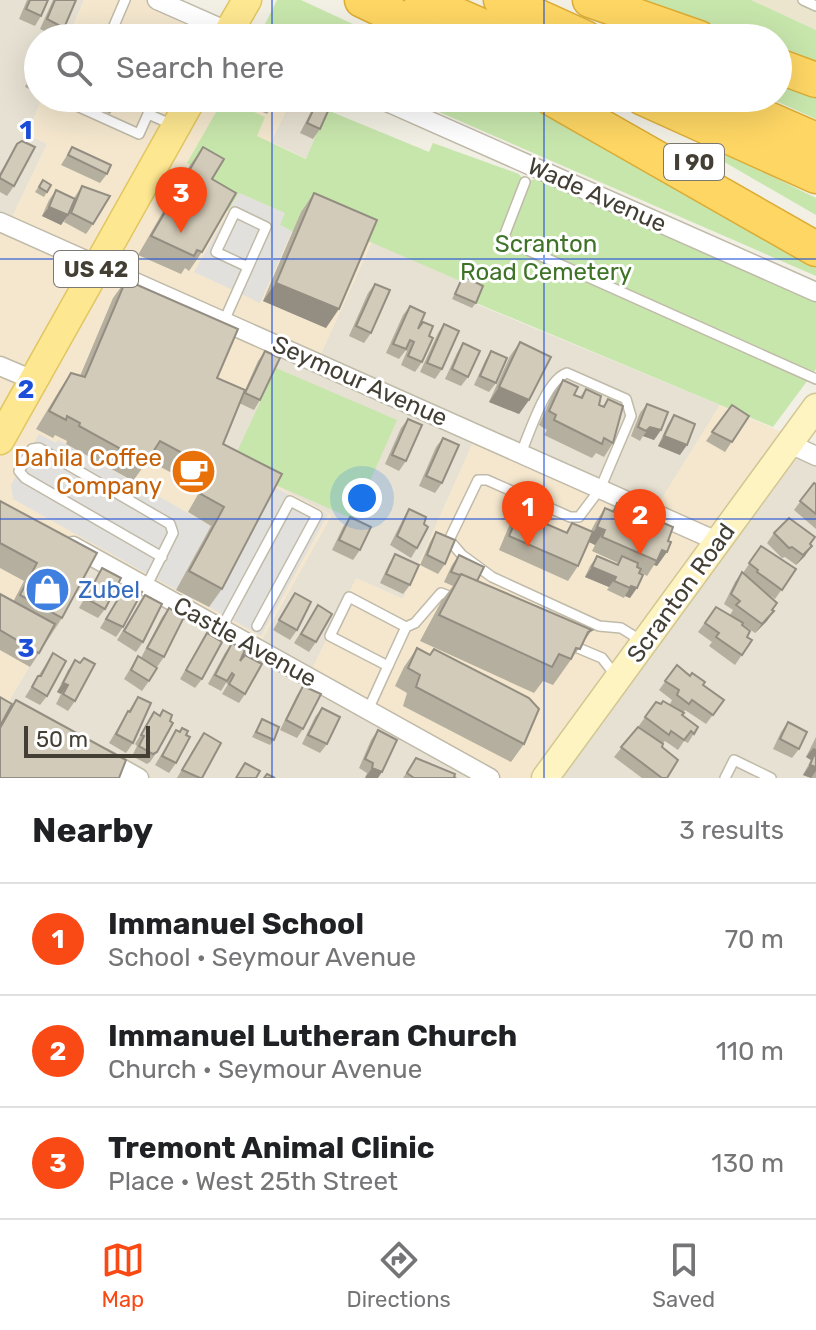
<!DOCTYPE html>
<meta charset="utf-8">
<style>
:root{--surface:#fff;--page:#f6f6f6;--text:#202124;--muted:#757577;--line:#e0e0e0;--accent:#f94914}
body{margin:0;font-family:Rubik,sans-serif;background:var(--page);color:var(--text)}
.scale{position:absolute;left:24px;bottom:20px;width:126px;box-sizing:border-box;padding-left:8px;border:4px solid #443f34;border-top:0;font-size:22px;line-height:28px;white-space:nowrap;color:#443f34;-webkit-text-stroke:6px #fff;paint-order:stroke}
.you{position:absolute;left:362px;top:498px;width:28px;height:28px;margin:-20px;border:6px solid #fff;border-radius:50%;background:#1a73e8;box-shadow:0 0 0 12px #1a73e833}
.badge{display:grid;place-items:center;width:52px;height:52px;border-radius:50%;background:var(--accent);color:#fff;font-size:26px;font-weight:700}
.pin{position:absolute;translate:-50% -66px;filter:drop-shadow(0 2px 4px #0008)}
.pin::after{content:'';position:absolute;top:42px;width:28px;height:24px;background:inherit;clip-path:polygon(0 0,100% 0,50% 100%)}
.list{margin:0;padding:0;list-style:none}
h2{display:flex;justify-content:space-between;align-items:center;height:104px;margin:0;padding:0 32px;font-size:34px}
h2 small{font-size:26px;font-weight:400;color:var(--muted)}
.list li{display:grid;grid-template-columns:52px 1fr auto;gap:24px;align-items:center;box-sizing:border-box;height:112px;padding:0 32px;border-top:2px solid var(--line)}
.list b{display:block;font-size:30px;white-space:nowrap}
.list p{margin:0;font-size:26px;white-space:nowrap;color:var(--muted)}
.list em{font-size:26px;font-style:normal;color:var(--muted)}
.icon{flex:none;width:44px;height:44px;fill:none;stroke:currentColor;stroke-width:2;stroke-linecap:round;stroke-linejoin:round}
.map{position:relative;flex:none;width:816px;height:778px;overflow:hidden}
.search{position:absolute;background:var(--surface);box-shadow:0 8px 32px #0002;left:24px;right:24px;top:24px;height:88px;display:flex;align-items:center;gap:20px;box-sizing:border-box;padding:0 28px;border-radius:44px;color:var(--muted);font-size:30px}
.sheet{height:440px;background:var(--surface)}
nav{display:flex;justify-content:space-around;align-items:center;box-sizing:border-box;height:112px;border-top:2px solid var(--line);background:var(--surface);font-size:22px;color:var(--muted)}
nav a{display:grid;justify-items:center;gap:4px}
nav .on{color:var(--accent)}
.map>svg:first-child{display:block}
.residential{fill:#e6e1d2}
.commercial{fill:#f4e7ce}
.education{fill:#ebe5cd}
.green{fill:#c7e6ac}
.parking{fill:#e2e0dc}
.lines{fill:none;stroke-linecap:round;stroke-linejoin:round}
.lane-casing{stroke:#c0baa9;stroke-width:12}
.street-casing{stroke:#c0baa9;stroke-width:21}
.secondary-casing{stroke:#d2c693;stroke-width:29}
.primary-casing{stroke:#e2c661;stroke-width:31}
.highway-casing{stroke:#dcac34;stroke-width:37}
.lane{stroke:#fff;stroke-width:9}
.street{stroke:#fff;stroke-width:18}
.secondary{stroke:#fef4c1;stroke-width:26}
.primary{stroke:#fde791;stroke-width:28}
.highway{stroke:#fdd664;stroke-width:34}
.wall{fill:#b5af9f}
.shaded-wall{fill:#948e82}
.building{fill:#d3cbb9;stroke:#948e82;stroke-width:2}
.grid{fill:none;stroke:#1d4ed8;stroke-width:2;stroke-opacity:0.55}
.labels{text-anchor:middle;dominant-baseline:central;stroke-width:6;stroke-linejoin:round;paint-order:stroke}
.shield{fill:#fff;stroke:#7c7971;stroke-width:2}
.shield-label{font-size:22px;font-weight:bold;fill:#443f34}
.street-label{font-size:24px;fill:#443f34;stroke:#fff}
.park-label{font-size:24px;fill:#3f7428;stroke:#fff}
.food-label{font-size:24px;fill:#c56008;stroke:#fff;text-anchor:end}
.shop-label{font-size:24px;fill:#366cbe;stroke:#fff;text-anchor:start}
.grid-label{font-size:26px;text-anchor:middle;font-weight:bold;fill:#1d4ed8;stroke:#fff;stroke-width:6;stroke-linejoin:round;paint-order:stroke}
</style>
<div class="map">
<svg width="816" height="778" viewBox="0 0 816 778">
<rect width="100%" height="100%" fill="#f2efe4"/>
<g class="residential">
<path d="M0 0H84L68 38H38V98H42L27 134 47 144 8 226 0 222Z"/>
<path d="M292 98H332L307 159 271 142Z"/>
<path d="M372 242 481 290 476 304 720 405 654 513 477 434 403 599 356 578 490 778H139L8 703 93 557 216 455 270 341 317 362Z"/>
<path d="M790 444 816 456V778H545Z"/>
</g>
<g class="commercial">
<path d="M84 0H157L243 38H68Z"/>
<path d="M42 98H292L248 188 372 242 317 362 270 342 216 454 332 515 257 649 93 558 8 703 139 778H0V223L8 225 47 144 27 134Z"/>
<path d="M720 405 795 438 545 778H490L308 677 356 578 403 599 477 433 653 512Z"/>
</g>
<path class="education" d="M751 0H816V30Z"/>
<g class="green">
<path d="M277 0H301L383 38H269L260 34Z"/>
<path d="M590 0H751L816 30V80L778 66V38H699Z"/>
<path d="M778 83 816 96V119L769 98H778Z"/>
<path d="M224 98 265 117 257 136 306 159 327 110 429 152 433 143 519 174 525 182 539 178 816 302V369L773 427 476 303 481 290 301 212 293 232 279 225 284 213 239 193 228 211 201 194 211 177 187 163Z"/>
<path d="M407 98H510L642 162 816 268V276Z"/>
<path d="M715 148 816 198V215L714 156Z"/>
<path d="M276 368 397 420 353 519 231 465Z"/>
</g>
<g class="parking">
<path d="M239 193 285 213 280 225 292 231 260 303 194 272Z"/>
<path d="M39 434 56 443 58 440 66 444 211 526 176 590 13 499 11 485Z"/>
<path d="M272 486 328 514 261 636 209 607Z"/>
</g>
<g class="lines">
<defs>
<g id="lane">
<path d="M125 0 113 28 135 38"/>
<path d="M803 0 816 6"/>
<path d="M66 98 68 102 139 134 148 114"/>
<path d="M155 98 148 114 173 125"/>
<path d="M525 182 503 239 816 379"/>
<path d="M224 321 266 227 235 212 216 252 248 267"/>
<path d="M521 453C530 432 546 380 567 373L626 399 631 416 600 489 579 517H570L487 480H478L449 540 462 555 492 577 599 626 621 628 642 641"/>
<path d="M146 587 173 533 170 524 39 448 32 449 19 471 25 478 162 557"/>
<path d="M221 629 290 501 317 515 257 626"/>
<path d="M571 645 602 658 616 676"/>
<path d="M388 666 406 627 415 623 441 593 457 599"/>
<path d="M368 710 388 666 330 636 349 597 406 627"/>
<path d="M725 778 734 760 771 778"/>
</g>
<g id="street">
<path d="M157 0 243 38"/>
<path d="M378 98 816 292"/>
<path d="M0 222 719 542"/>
<path d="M0 366 33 380"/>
<path d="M790 444 816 456"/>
<path d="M73 546 490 778"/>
<path d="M103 758 139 778"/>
</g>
<path id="secondary" d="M545 778 816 407"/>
<g id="primary">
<path d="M225 38 247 0"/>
<path d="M0 440 192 98"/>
</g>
<g id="highway">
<path d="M362 0 442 38"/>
<path d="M422 0 509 38"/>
<path d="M501 0 585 38"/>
<path d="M590 0 699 38"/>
<path d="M778 66 816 80"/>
<path d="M551 98 816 249"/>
<path d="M643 98 816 176"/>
<path d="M720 98 816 140"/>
</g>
</defs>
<use href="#lane" class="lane-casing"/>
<use href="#street" class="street-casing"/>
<use href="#secondary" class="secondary-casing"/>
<use href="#primary" class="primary-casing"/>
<use href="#highway" class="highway-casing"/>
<use href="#lane" class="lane"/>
<use href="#street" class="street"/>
<use href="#secondary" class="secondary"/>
<use href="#primary" class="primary"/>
<use href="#highway" class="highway"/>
</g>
<g class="wall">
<path d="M27 0H48L41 16 35 26 19 19Z"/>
<path d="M53 0H76L64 28 57 37 40 29Z"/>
<path d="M36 66 38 67V93L25 87Z"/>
<path d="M75 98H121L110 114Z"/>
<path d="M233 98H288L281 108 274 104 267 114Z"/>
<path d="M318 98H330L320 129 313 139 300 133Z"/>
<path d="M17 144 14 186 7 196 0 192V173Z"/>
<path d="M72 147 107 174 100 183 61 165Z"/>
<path d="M203 147 212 179 202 252 189 271 185 268 181 274 138 255 190 165Z"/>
<path d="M43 180 51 185 44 197 35 192Z"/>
<path d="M82 186 93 224 86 234 64 222 66 218 61 225 42 216 49 200 56 190 74 198Z"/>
<path d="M314 193 326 328 263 301 301 212Z"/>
<path d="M463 276 476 303 472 308 452 299Z"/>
<path d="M126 280 217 378 245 390 258 361 265 351 260 400 254 410 239 403 223 444 282 474 222 589 209 607 176 590 211 526 188 512 201 489 148 460 133 481 66 444 67 441 55 435 53 438 36 429 59 391 71 373 80 376 113 298Z"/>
<path d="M375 284 371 333 364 343 349 336 368 293Z"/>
<path d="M410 306 418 329 429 336 422 362 415 372 401 365 407 351 406 350 399 359 386 353 403 315Z"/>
<path d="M444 324 442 369 435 379 420 372 438 333Z"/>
<path d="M520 342 529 400 519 414 489 402 510 356Z"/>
<path d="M463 343 468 377 461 386 445 379 457 353Z"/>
<path d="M491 351 496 383 489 392 474 385 485 361Z"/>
<path d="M563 380 574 395 580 397 586 389 599 405 603 406 608 399 613 443 604 457 596 453 592 458 544 435 547 430 539 425 553 394Z"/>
<path d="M647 404 661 430 654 440 643 436 640 441 631 436 640 413Z"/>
<path d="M732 405 749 416 725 452 706 441Z"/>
<path d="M674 415 680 455 658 446 668 424Z"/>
<path d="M408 419 406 461 399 471 385 464 401 428Z"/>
<path d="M443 438 442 483 435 493 419 486 436 447Z"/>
<path d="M814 483 816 484V529L794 510Z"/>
<path d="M0 501 97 553 62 618 30 667 0 650V594L13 602 24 581 0 568Z"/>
<path d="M617 503 673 527 657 566 654 565 647 576 640 572 630 598 625 596 624 598 607 590 609 587 585 577 590 566 597 556 616 564 618 563 592 551 595 545 589 542 578 566 568 581 499 550 509 526 519 512 566 532 572 523 591 531 595 523 605 508 612 511Z"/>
<path d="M409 509 417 548 411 558 390 545 403 519Z"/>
<path d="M350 517 360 550 353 560 332 550 343 527Z"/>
<path d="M436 532 445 564 438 574 420 565 430 542Z"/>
<path d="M774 533 810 544 805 556 796 565 785 557 782 558 767 543Z"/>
<path d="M761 546 796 569 775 599 763 591 772 610 767 621 755 633 742 624 747 637 752 640 735 665 709 646 712 642 698 632 716 607 730 615 733 610 724 604 735 582 742 572 752 580 743 573Z"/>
<path d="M395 554 410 585 403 594 380 583 389 564Z"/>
<path d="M459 555 477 581 592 630 553 685 543 681 534 693 420 641 442 600 453 586 444 582 452 565Z"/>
<path d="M102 568 105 609 98 618 79 608Z"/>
<path d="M127 584 123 627 116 637 100 628Z"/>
<path d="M295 593 297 630 290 640 273 630Z"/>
<path d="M145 595 143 642 136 652 117 640Z"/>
<path d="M318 605 316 642 309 652 294 643Z"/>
<path d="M169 608 164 657 157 667 147 661 149 681 142 691 124 679 138 656 141 658 162 617Z"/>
<path d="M207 633 202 679 195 688 180 679Z"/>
<path d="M232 643 240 661 245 694 239 703 222 694 228 684 226 683 221 691 208 684 225 653Z"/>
<path d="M417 648 429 655 434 649 524 744 511 762 403 706 407 693 395 686 404 667Z"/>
<path d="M53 653 47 696 40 705 25 697Z"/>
<path d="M75 660V701L68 711 56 704 61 694 57 692 68 670Z"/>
<path d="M677 665 724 700 706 724 685 710 683 715 698 727 688 743 684 741 678 750 665 741 662 744V747L667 778H642L614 757 638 727 656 702 661 704H670L672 700 659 690Z"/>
<path d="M303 686V729L297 738 280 730 297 695Z"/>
<path d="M138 697 133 743 126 753 109 743 122 721Z"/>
<path d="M322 708 327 744 320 753 302 744 315 717Z"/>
<path d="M163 710 157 752 150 762 147 764 132 756 137 746 135 744 154 712 159 715Z"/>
<path d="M262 719 274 740 270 745 252 737Z"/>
<path d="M788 722 799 749 792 758 773 749 781 732Z"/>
<path d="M176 730V763L169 773 155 765Z"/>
<path d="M378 730V778H365L367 773 359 768 371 740Z"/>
<path d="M204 733 202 778H177L197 743Z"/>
<path d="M816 737V778H811L803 775 811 760 806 757Z"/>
<path d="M416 758 456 778H403Z"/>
</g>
<g class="shaded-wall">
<path d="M49 207 68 215 61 225 42 216Z"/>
<path d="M276 283 339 309 326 328 263 301Z"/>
<path d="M499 387 529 400 519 414 489 402Z"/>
<path d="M650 427 661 430 654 440 643 436Z"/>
<path d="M664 436 687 445 680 455 658 446Z"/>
<path d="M597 527 605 530 595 545 587 541Z"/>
<path d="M812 546 805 556 796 565 803 555Z"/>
<path d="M662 550 667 552 657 566 654 565Z"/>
<path d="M592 567 616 577 609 587 585 577Z"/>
<path d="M631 586 637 588 630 598 625 596Z"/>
<path d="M774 611 767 621 755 633 762 624Z"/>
<path d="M63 683 68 685 61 694 57 692Z"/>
<path d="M813 748 816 749V762L814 755 811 760 806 757Z"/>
<path d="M810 765 816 767V771L811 778 803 775Z"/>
<path d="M372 768 382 772 378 778H365Z"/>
</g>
<g class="building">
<path d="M30 0H48L41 16 26 9Z"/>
<path d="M55 0H76L64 28 47 19Z"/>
<path d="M120 34 130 38H118Z"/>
<path d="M36 66 38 67V86L28 82Z"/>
<path d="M319 98H330L333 100 320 129 307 123Z"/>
<path d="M22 141 35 147 14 186 0 178V176L17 144Z"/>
<path d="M72 147 111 165 107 174 68 155Z"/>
<path d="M203 147 224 159 212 179 236 193 202 252 197 250 194 256 151 236Z"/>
<path d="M43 180 51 185 47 192 39 187Z"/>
<path d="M82 186 110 196 93 224 71 213Z"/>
<path d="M56 190 75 199 68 215 49 207Z"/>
<path d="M314 193 377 220 339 309 276 283Z"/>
<path d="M463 276 483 286 476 303 455 294Z"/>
<path d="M126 280 238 329 217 378 245 390 223 444 282 474 222 589 189 571 224 507 201 494 214 470 160 441 146 463 79 426 80 423 67 416 66 420 49 411 71 373 85 377Z"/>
<path d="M375 284 390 290 371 333 356 326Z"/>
<path d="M410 306 425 313 418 329 423 322 433 326 429 336 433 338 422 362 408 356 414 342 410 340 406 349 393 344Z"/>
<path d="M444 324 459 331 442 369 427 363Z"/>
<path d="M520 342 551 357 529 400 499 387Z"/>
<path d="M463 343 480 351 468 377 452 369Z"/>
<path d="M265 351 280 358 260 400 245 393Z"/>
<path d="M491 351 507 358 496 383 480 376Z"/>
<path d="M563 380 578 387 574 395 582 398 586 389 601 396 599 405 604 407 608 399 623 406 613 443 604 438 602 444 554 420 556 415 549 411Z"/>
<path d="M647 404 668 412 661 430 650 427 646 431 638 427Z"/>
<path d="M732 405 749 416 732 442 712 432Z"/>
<path d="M674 415 695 424 687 445 664 436Z"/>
<path d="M408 419 422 425 406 461 392 455Z"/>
<path d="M443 438 459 445 442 483 426 476Z"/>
<path d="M814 483 816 484V514L800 501Z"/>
<path d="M0 501 97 553 62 618 20 595 37 563 0 543Z"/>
<path d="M617 503 673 527 668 541 671 542 667 552 662 550 657 561 602 537 605 530 597 527 605 508 614 512Z"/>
<path d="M409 509 426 517 424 524 428 527 417 548 397 536Z"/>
<path d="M519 512 567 533 572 523 593 532 578 566 509 536Z"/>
<path d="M350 517 371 527 360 550 339 540Z"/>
<path d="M789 518 815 537 810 544 812 546 803 555 792 547 789 548 774 533Z"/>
<path d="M436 532 455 540 445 564 427 555Z"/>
<path d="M761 546 796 569 782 590 757 572 758 570 749 563Z"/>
<path d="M395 554 419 565 410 585 386 574Z"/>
<path d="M459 555 484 567 477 581 451 572Z"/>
<path d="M597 556 618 565 622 556 638 563 637 567 641 569 639 573 643 575 637 588 631 586 630 588 614 581 616 577 592 567Z"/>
<path d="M102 568 121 578 105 609 86 598Z"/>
<path d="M742 572 777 603 772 610 774 611 762 624 736 605 740 601 731 594Z"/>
<path d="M461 574 592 630 588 632 580 649 576 648 571 659 559 654 552 667 439 615Z"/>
<path d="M127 584 142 592 123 627 106 619Z"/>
<path d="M295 593 311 602 297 630 279 620Z"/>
<path d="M0 594 55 624 39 653 0 630Z"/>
<path d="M145 595 162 604 143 642 124 631Z"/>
<path d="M318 605 332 614 316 642 301 634Z"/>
<path d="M716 607 743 623 742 625 750 631 747 637 752 640 742 655 716 637 719 633 705 623Z"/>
<path d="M169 608 184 617 164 657 147 648Z"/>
<path d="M207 633 222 642 202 679 186 670Z"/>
<path d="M232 643 245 650 240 661 245 655 262 664 245 694 229 684 234 675 232 673 227 681 215 675Z"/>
<path d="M417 648 430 655 434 649 529 698 539 709 524 744 416 687 420 675 408 668Z"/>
<path d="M53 653 66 661 47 696 32 687 38 676H41Z"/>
<path d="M138 656 157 668 149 681 131 670Z"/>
<path d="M84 658 95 664 75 701 63 694 68 685 63 683 75 660 80 663Z"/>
<path d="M677 665 690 676 692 673 705 682 703 685 724 700 713 715 692 700 689 704 677 695 679 690 665 681Z"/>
<path d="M303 686 321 694 303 729 286 720Z"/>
<path d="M0 697 12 704 0 726Z"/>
<path d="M138 697 151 703 133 743 116 734 128 711 130 712Z"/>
<path d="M16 700 126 760 119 778H0V728Z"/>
<path d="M663 701 684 713 682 715 698 727 694 734 691 731 684 740 671 731 669 735 645 717 656 702 661 704Z"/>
<path d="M322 708 340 717 327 744 308 735Z"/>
<path d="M163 710 172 715 170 721 173 723 157 752 153 754 139 746 144 736 141 735 154 712 160 716Z"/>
<path d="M262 719 279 727 274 740 256 732Z"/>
<path d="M788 722 807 732 799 749 780 739Z"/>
<path d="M638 727 663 744 662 747 678 760 667 778H662L621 747Z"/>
<path d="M182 728 188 731 186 735 190 737 176 763 162 756 176 730 180 732Z"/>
<path d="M378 730 397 740 382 772 372 768 373 763 365 759Z"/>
<path d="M204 733 221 743 202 778H200L182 770Z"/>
<path d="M814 755 816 756V767L810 765Z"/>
<path d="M416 758 455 774 454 777 456 778H414L407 773Z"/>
<path d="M245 763 260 771 256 778H236Z"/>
<path d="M267 774 275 778H264Z"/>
</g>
<path class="grid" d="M272 0V38M544 0V38M272 98V778M544 98V778M0 259H816M0 519H816"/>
<defs>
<symbol id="cafe-disc" viewBox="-11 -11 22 22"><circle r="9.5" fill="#e8710a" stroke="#fff"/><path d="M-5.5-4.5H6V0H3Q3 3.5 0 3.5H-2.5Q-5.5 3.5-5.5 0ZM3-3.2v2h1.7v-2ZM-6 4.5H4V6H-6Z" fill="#fff"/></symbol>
<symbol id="shop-disc" viewBox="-11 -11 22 22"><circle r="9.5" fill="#3f7fe0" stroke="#fff"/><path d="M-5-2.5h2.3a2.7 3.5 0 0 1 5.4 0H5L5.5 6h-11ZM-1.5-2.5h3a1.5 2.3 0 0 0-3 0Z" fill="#fff"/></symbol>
</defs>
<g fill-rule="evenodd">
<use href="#cafe-disc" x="168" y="446" width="51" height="51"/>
<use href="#shop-disc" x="22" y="564" width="51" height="51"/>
</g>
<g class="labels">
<g class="shield">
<rect x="664" y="144" width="60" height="36" rx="6"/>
<rect x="54" y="251" width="84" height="36" rx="6"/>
</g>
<g class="shield-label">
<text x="694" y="162">I 90</text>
<text x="96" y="269">US 42</text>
</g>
<g class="street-label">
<text transform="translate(597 195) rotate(24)">Wade Avenue</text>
<text transform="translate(360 381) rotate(24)">Seymour Avenue</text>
<text transform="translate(681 593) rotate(-54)">Scranton Road</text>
<text transform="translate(245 642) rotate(29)">Castle Avenue</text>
</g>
<g class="park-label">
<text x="546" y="244">Scranton<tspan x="546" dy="28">Road Cemetery</tspan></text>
</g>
<g class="food-label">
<text x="162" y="458">Dahila Coffee<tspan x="162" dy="28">Company</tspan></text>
</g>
<g class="shop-label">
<text x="78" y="590">Zubel</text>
</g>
</g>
<g class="grid-label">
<text x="26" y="139">1</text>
<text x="26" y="398">2</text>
<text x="26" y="657">3</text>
</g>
</svg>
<div class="scale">50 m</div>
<div class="you"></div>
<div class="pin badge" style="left:528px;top:547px">1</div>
<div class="pin badge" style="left:640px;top:555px">2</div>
<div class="pin badge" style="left:181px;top:233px">3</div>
<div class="search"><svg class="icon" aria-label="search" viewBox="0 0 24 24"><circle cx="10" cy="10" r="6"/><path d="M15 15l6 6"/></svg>Search here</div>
</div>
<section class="sheet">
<h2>Nearby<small>3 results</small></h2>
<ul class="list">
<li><span class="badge">1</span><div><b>Immanuel School</b><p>School · Seymour Avenue</p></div><em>70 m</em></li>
<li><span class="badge">2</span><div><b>Immanuel Lutheran Church</b><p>Church · Seymour Avenue</p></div><em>110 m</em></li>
<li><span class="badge">3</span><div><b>Tremont Animal Clinic</b><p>Place · West 25th Street</p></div><em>130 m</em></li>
</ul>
</section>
<nav>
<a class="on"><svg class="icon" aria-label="map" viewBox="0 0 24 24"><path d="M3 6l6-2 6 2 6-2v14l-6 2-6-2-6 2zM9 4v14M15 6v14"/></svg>Map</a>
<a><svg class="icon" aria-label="directions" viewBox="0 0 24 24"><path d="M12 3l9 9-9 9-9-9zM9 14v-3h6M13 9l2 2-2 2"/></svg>Directions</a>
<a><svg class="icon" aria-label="saved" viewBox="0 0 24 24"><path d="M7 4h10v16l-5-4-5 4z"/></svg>Saved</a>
</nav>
